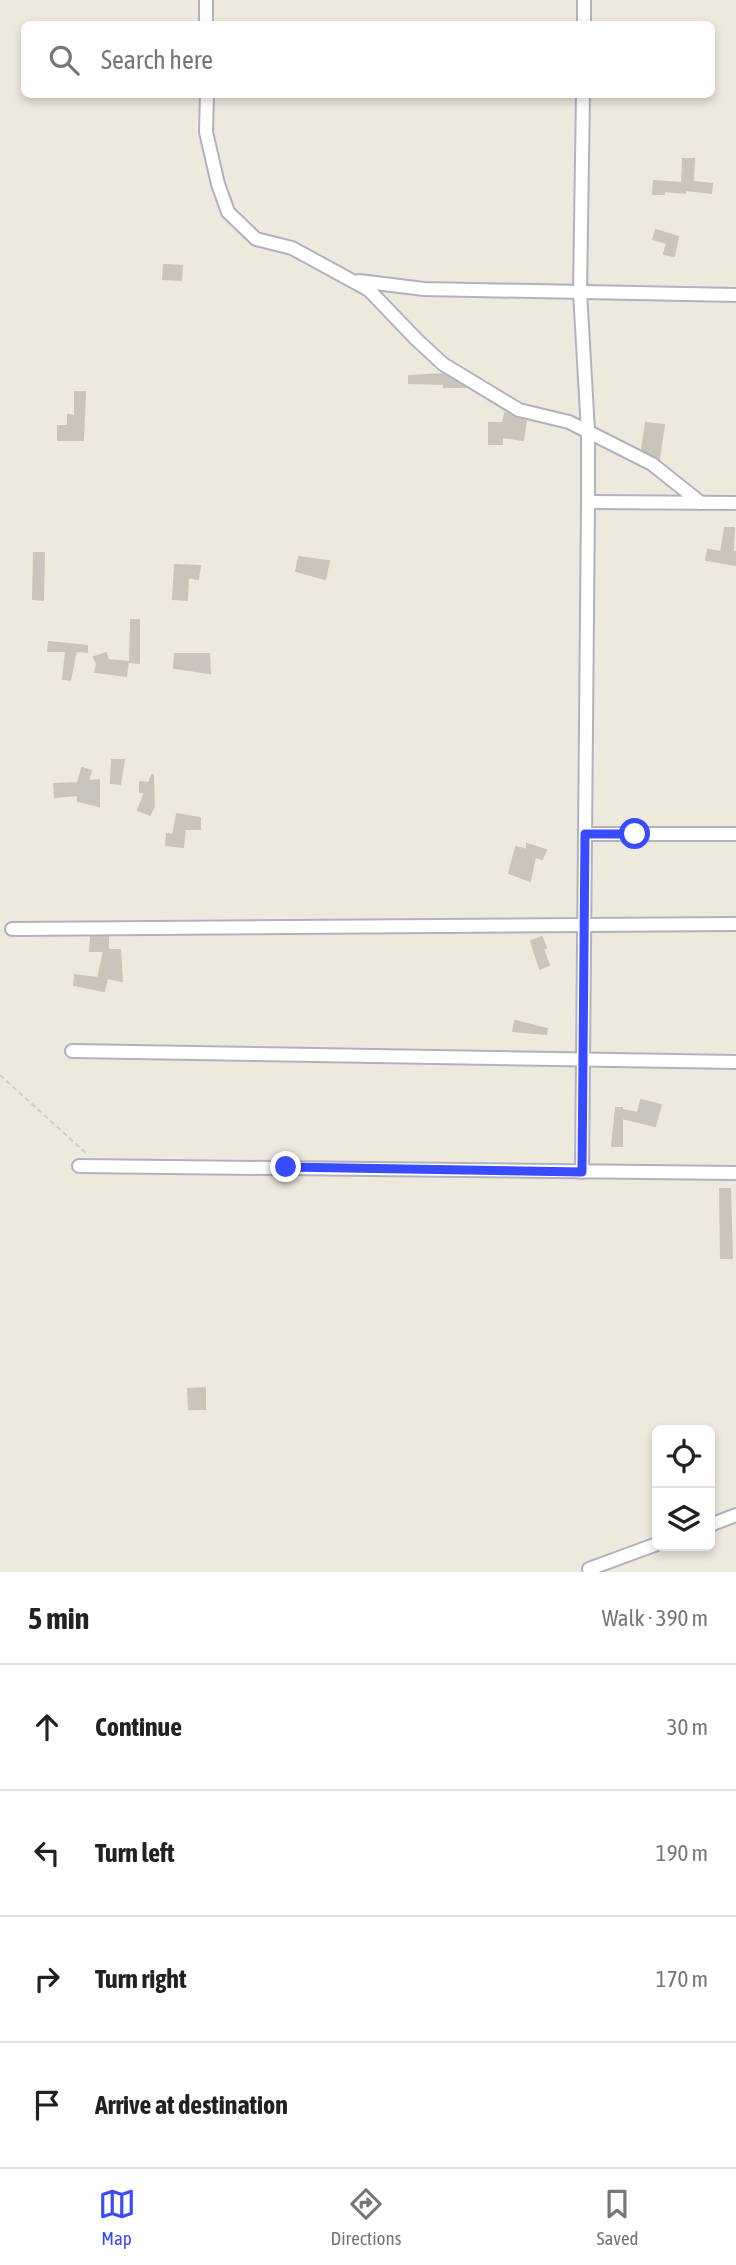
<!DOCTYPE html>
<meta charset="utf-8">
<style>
:root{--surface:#fff;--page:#f6f6f6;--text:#222;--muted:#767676;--line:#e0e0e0;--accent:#394bff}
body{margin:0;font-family:"Asap Condensed",sans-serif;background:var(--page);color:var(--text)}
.controls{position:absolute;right:21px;bottom:21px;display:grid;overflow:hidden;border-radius:10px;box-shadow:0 4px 10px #0003}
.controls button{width:63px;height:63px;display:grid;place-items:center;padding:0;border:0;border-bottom:2px solid var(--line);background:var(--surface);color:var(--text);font:35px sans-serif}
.stop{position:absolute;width:21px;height:21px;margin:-16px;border:5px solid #394bff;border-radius:50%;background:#fff}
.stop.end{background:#394bff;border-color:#fff;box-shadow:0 2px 7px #0008}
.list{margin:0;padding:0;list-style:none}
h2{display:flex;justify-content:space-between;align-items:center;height:91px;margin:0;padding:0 28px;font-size:30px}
h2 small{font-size:23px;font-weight:400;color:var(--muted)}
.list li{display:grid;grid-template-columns:46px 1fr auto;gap:21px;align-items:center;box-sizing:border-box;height:126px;padding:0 28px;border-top:2px solid var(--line)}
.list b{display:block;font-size:26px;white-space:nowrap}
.list em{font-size:23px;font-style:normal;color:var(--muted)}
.icon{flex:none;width:38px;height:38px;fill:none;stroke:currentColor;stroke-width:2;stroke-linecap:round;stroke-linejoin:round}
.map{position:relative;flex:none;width:736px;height:1572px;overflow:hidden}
.search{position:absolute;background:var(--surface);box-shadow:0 4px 10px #0003;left:21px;right:21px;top:21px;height:77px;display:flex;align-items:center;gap:18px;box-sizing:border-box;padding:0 24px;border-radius:10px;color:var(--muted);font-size:26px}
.sheet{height:595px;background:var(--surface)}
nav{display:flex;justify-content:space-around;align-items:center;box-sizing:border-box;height:98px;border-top:2px solid var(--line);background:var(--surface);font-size:19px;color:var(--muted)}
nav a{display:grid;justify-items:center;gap:4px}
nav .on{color:var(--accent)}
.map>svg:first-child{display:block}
.building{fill:#cac5bc;stroke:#cac5b6;stroke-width:2}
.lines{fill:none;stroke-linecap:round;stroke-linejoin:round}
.street-casing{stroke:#b1b2c0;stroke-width:16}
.path{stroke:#ccc;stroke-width:2;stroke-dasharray:5 3.5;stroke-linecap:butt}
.street{stroke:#fff;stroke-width:12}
.route{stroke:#394bff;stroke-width:9}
</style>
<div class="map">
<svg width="736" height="1572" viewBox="0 0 736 1572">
<rect width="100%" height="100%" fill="#eee9dd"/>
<g class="building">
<path d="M683 159H694L693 182 712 184 711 193 685 190V193L664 191V194H653L654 181 682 183Z"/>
<path d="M656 230 678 237 674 256 664 254 667 243 653 239Z"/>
<path d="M164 265 182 266 181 280 163 279Z"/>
<path d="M443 374 464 387H444V384L409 383V376Z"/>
<path d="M75 392H85L83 440H58V426H68V415L75 416Z"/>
<path d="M505 413 526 421 523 440 502 437V444H489V423H503Z"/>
<path d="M646 423 664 425 659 459 642 449Z"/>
<path d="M725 528H734L733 551 736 552V565L706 560 708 550 721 552Z"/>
<path d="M34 553H44L43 600 33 599Z"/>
<path d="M299 557 329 561 325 579 296 571Z"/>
<path d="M175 565 200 566 198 579 188 577 187 600 173 599Z"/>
<path d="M131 620H139V663L130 662Z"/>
<path d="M49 642 87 646V652L76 651 70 680 63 679 66 651H48Z"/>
<path d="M106 653 108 660 128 662 126 676 95 672 97 664 94 657Z"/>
<path d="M175 654H209L210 673 174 668Z"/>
<path d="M112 760H124L120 784 111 783Z"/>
<path d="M82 768 91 771 88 781 99 780V806L78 801V795L55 797 54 784 78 783Z"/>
<path d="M152 775H153L154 806 150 815 138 810 145 792H140V782L149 783Z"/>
<path d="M177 814 200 818V829H185L183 847 166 845 167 834 173 835Z"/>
<path d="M527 844 546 850 542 859 535 857 530 881 509 873 516 847 527 850Z"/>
<path d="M91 937H108V950H120L122 981 107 978 104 991 74 985 75 975 98 978 104 951H90Z"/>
<path d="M542 937 546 948 543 949 549 965 540 969 531 941Z"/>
<path d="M515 1021 547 1029 546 1034 513 1031Z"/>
<path d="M641 1100 661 1105 655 1126 622 1118V1146H612L616 1108H622V1110L638 1113Z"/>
<path d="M720 1189H730L732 1258H721Z"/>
<path d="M205 1388V1409H189L188 1389Z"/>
</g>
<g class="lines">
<defs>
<g id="street">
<path d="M206 0V24"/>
<path d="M584 24V0"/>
<path d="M207 94 206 132 218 184 228 212 256 239 292 248 369 290 416 339 443 364 519 410 569 422 652 464 701 503"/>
<path d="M359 281 424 289 736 295"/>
<path d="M588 502 736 503"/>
<path d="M585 834H736"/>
<path d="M12 929 736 924"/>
<path d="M72 1051 736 1062"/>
<path d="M79 1166 736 1173"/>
<path d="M582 1172 588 502V431L580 292 583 94"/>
<path d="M710 1525 736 1515"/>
<path d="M589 1569 657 1544"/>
</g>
</defs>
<use href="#street" class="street-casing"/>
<path class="path" d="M0 1075 87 1154"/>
<use href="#street" class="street"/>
</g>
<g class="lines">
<path class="route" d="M286 1167 582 1172 585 834H635"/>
</g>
</svg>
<div class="controls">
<button><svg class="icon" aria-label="locate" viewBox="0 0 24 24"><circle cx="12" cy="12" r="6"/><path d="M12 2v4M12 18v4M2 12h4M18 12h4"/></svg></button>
<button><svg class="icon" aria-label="layers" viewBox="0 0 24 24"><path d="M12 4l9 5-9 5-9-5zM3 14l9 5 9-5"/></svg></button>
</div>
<div class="stop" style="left:635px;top:834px"></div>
<div class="stop end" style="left:286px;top:1167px"></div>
<div class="search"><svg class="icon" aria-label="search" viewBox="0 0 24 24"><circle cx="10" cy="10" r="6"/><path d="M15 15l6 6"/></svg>Search here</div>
</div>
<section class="sheet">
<h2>5 min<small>Walk · 390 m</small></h2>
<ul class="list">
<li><svg class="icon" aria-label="ahead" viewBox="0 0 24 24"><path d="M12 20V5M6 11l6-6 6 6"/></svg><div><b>Continue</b></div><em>30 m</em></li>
<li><svg class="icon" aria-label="left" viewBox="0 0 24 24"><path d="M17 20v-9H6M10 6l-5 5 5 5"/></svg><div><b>Turn left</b></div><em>190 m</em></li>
<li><svg class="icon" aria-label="right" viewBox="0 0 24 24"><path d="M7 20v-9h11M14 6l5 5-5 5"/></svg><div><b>Turn right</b></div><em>170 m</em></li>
<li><svg class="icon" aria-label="arrive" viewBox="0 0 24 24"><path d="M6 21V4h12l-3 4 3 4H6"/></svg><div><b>Arrive at destination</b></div></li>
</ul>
</section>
<nav>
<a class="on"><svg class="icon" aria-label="map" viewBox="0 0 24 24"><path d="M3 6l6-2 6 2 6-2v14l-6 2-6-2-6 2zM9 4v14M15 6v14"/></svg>Map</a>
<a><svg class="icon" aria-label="directions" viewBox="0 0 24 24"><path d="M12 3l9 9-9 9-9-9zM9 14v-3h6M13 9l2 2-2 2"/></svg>Directions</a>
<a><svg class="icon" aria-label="saved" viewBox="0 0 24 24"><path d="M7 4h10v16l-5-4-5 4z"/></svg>Saved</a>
</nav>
